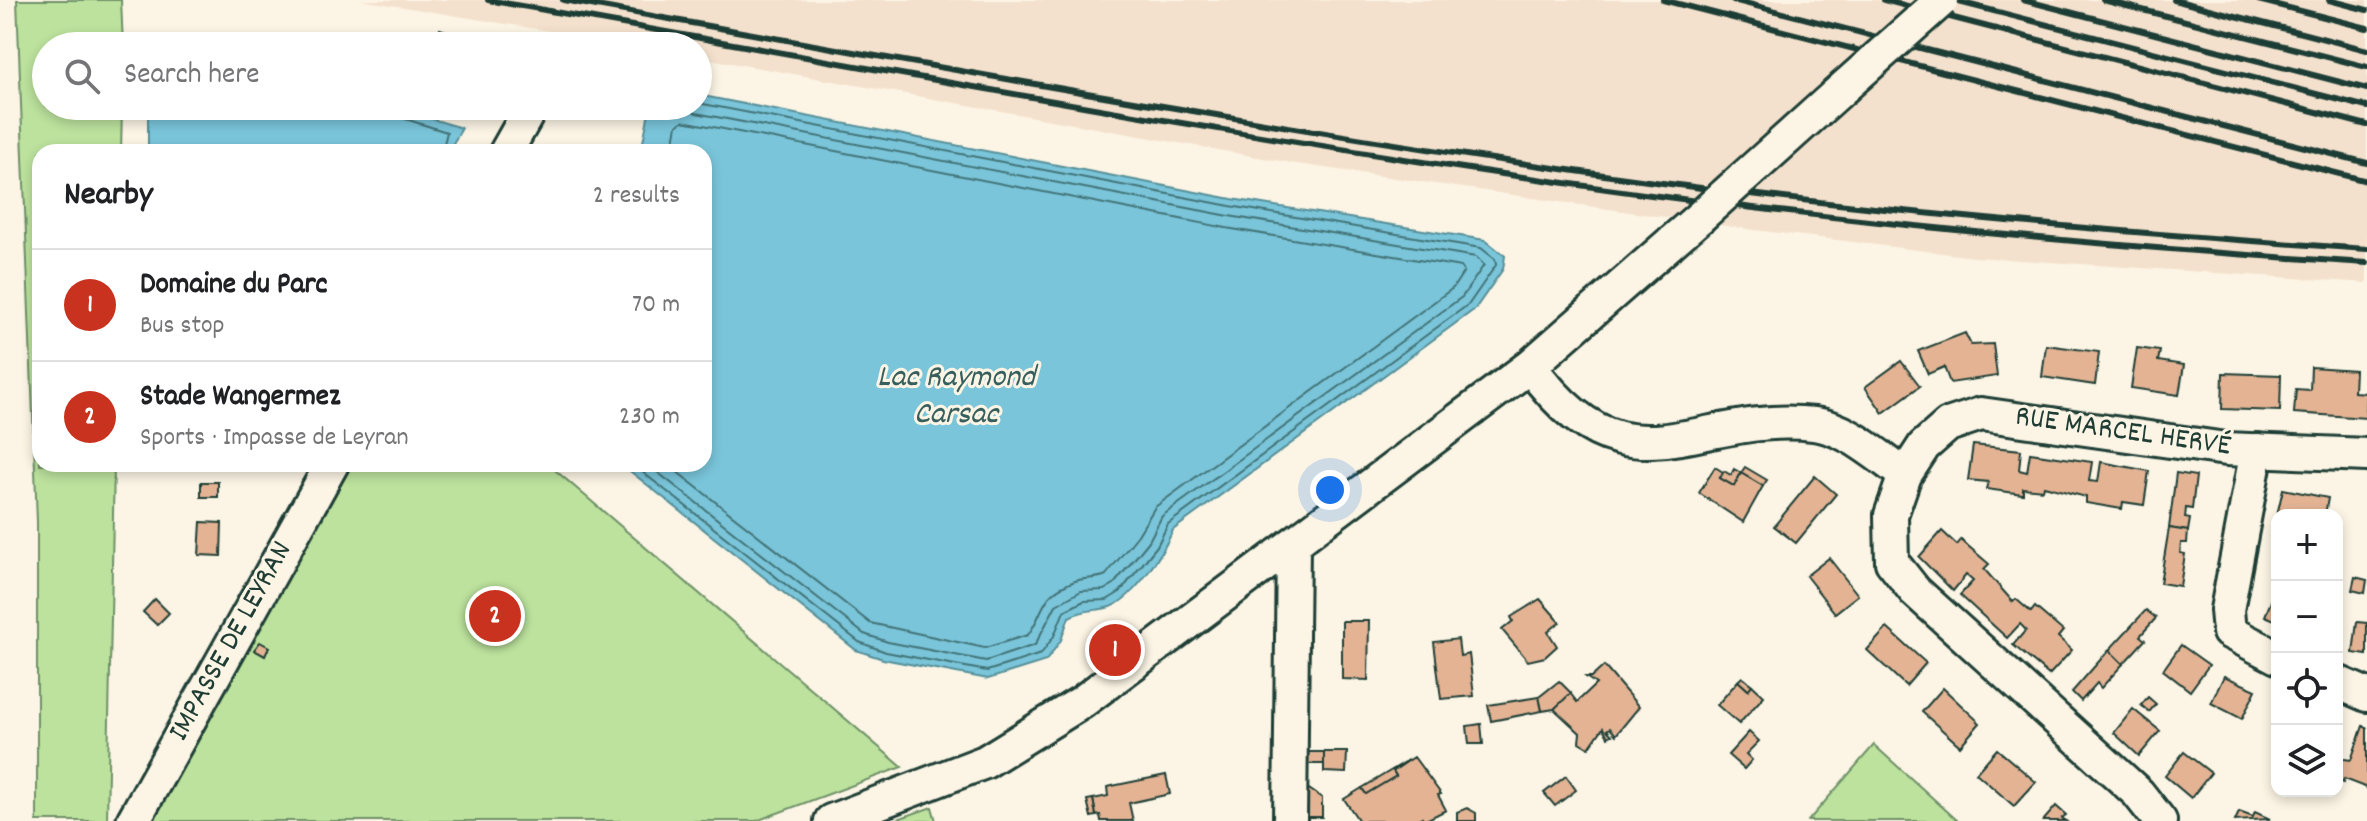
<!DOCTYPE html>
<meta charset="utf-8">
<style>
:root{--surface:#fff;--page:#f2f2f2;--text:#202124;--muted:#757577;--line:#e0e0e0;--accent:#c8321e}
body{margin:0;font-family:Dekko,sans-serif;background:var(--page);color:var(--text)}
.controls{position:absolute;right:24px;bottom:24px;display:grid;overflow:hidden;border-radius:16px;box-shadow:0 4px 12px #0003}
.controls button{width:72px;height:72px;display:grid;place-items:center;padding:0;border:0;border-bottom:2px solid var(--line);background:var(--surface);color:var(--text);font:40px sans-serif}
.you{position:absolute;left:1330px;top:490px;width:28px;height:28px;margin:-20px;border:6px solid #fff;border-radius:50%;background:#1a73e8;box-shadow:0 0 0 12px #1a73e833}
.badge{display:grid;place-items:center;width:52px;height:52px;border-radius:50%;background:var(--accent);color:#fff;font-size:26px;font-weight:700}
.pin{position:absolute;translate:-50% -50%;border:4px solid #fff;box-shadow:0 2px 8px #0006}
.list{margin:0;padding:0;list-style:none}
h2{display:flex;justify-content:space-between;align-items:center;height:104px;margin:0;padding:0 32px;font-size:34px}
h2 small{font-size:26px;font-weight:400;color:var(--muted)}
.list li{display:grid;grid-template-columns:52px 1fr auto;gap:24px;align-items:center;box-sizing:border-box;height:112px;padding:0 32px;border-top:2px solid var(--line)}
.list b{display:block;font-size:30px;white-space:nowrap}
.list p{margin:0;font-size:26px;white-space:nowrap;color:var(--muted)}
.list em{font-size:26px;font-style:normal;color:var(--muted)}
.icon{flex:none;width:44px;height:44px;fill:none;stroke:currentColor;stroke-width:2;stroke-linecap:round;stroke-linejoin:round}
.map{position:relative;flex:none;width:2367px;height:821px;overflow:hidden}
.search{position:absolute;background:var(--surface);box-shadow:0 4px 12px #0003;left:32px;top:32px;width:680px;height:88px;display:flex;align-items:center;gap:20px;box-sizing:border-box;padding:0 28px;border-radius:44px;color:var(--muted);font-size:30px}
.panel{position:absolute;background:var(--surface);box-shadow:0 4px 12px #0003;left:32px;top:144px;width:680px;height:328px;border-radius:24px}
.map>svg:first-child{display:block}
.built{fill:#f4e1cd}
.green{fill:#bce29d;stroke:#6e9068;stroke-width:2}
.water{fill:#7ac5da;stroke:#568f98;stroke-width:2}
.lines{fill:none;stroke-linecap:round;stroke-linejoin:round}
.shore{stroke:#437376;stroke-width:2}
.building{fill:#e3b394;stroke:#1f3d34;stroke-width:2}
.minor-casing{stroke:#1f3d34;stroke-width:38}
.minor{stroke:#fcf5e5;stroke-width:32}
.rail{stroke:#1f3d34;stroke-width:6}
.minor-bridge-casing{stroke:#1f3d34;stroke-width:38;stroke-linecap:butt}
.minor-bridge{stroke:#fcf5e5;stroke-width:32}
.labels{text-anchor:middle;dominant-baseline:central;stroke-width:6;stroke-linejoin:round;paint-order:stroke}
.street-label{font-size:30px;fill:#1f3d34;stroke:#fcf5e5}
.water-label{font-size:32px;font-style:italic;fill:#365f5e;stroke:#fcf5e5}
</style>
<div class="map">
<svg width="2367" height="821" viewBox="0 0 2367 821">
<rect width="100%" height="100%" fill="#fcf5e5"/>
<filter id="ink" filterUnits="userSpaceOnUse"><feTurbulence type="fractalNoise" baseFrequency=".0125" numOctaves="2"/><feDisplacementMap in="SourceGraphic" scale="16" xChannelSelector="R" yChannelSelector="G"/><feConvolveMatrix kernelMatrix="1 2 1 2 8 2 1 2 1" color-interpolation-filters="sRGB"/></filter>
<g filter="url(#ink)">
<path class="built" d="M361 0H2367V283L1974 257 1754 230 1297 164 698 57V46H639Z"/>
<g class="green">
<path d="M17 0H121L123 46H46V106H122L121 152H40V464H114L107 821H37V522Z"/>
<path d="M350 464H548L902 767 756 821H150Z"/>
<path d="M1874 745 1958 821H1808Z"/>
<path d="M932 807 936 821H892Z"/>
</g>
<g class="water">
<path d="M698 95 1232 199 1485 240 1505 256 1503 269 1475 309 1173 530C1163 553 1135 598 1110 607 1095 612 1087 608 1069 617L1061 640 1046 661 988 679 883 659 856 650 621 464H704V152H641L649 112 656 106H698Z"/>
<path d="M148 106H390L462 128 448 152H148Z"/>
</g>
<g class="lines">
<g class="shore">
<path d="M393 106 399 117 447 132 442 152"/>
<path d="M632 464 859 642 886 652 987 671 1041 654 1054 636 1064 611 1084 601 1107 600 1120 592 1157 546 1168 524 1469 304 1496 265 1495 259 1481 248 1230 206 698 103"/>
<path d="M647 464 864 634 888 642 986 661 1035 645 1056 605 1081 591 1104 590 1114 584 1149 541 1162 516 1462 297 1484 265 1476 257 1229 216 696 113 685 106"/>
<path d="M667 464 870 623 985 648 1028 635C1046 610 1039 594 1075 581 1085 577 1096 580 1106 575L1138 535 1155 507 1453 288 1464 271 1461 267 1226 228 683 121 677 125 672 152"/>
</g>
</g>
<g class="building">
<path d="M440 29 471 39 469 46H434Z"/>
<path d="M1965 333 1971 345 1993 344 1997 376 1950 383 1944 367 1928 374 1918 351Z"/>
<path d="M2046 345 2099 352 2095 385 2042 377Z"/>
<path d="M2137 348 2160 351 2158 361 2184 365 2179 395 2131 388Z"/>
<path d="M1901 361 1920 386 1883 413 1865 387Z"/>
<path d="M2311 367 2355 370 2354 392 2367 393 2366 418 2294 413 2296 389 2310 390Z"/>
<path d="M2223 373 2281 375 2280 411 2222 409Z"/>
<path d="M1973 445 2021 450 2019 470 2027 472 2030 453 2092 462 2089 481 2098 482 2101 462 2149 471 2144 505 2123 502 2122 509 2086 503V497L2044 486 2043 490 2023 488V494L1986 489 1988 482 1968 480Z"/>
<path d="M1715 467 1723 472 1720 478 1734 486 1741 473 1763 486 1743 522 1699 493Z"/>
<path d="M1745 467 1767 480 1763 486 1741 473Z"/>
<path d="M1734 469 1741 473 1734 486 1720 478 1724 471 1731 475Z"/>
<path d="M2176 473 2196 476 2192 509 2186 508 2185 518 2190 519 2188 531 2169 528Z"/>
<path d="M1815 476 1836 494 1796 543 1774 526Z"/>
<rect x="201" y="482" width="17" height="15"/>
<path d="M2283 489 2328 498 2325 515H2277Z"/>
<path d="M201 522 222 523 221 556 199 555Z"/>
<path d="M2169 528 2188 531 2187 543H2181L2180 553 2185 554 2180 586 2160 583Z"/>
<path d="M1942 531 1957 545 1961 540 1989 564 1984 569 2013 602 2016 599 2031 612 2035 607 2063 631 2058 637 2072 650 2049 675 2013 645 2026 630 2020 624 2007 638 1960 595 1973 581 1966 575 1953 591 1919 557Z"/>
<path d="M1829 558 1858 595 1835 613 1806 576Z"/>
<path d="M2355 577 2367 580 2365 593 2352 590Z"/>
<path d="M2277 587V621L2265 616Z"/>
<path d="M155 599 169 613 157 625 143 612Z"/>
<path d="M1540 599 1560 622 1548 632 1557 646 1545 657 1528 661 1502 630 1513 621 1511 617Z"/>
<path d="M2146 610 2156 618 2140 636 2145 640 2123 664 2109 650Z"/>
<path d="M1342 621H1369L1368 680 1342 679Z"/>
<path d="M2357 622 2367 623V655L2353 653Z"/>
<path d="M1887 628 1926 663 1906 686 1867 650Z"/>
<path d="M1458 639 1460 656 1469 654 1474 696 1441 699 1434 642Z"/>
<path d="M260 642 269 647 265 656 254 650Z"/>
<path d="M2181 645 2209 665 2190 691 2163 670Z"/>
<path d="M2109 650 2123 664 2101 688 2097 683 2081 701 2072 692Z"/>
<path d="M1604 666 1639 707 1616 735 1610 728 1607 730 1612 735 1608 737 1603 728 1589 748 1579 742 1580 733 1554 709 1570 693 1577 702 1596 684 1586 677H1592Z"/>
<path d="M2224 676 2256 690 2242 719 2211 703Z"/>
<path d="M1742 677 1752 685 1748 690 1738 681Z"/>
<path d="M1559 681 1571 693 1554 709 1542 711 1539 697Z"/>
<path d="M1738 681 1748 690 1752 685 1764 696 1739 724 1717 705Z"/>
<path d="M1943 688 1980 723 1960 746 1922 712Z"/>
<path d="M1539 697 1542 711 1491 721 1488 705Z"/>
<path d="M2148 697 2156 704 2149 712 2141 705Z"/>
<path d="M2133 709 2160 731 2139 756 2114 733Z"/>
<path d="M1481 724 1483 744H1469L1467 726Z"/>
<path d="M2363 726 2367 728V788L2344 779 2343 783 2337 781V758L2351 760Z"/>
<path d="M1749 732 1759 741 1746 754 1752 760 1744 769 1728 755Z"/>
<path d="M1997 749 2036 782 2014 806 1976 773Z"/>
<rect x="1306" y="752" width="18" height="12"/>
<path d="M1324 752H1347L1346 773 1324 772Z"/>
<path d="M2184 752 2211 773 2191 798 2165 776Z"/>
<path d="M1414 757 1441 794 1438 795 1446 810 1424 821 1422 817 1415 821H1359L1344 799 1362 788 1366 794 1396 776 1393 771Z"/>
<path d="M1410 759 1393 771 1396 776 1366 794 1362 788Z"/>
<path d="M1166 775 1170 794 1129 803 1133 821H1101L1100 815 1096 816 1093 799 1108 796 1107 787Z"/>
<path d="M1566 776 1576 790 1555 806 1544 793Z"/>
<path d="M1306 787 1322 798V817H1305Z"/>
<path d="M1093 799 1096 816 1091 817 1087 800Z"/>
<path d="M2056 806 2066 815 2062 818 2066 821H2043Z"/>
<path d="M1467 808 1476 813V821H1457V812Z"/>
<path d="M2239 812 2253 817 2255 812 2270 819 2235 821Z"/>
</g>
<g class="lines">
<defs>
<g id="minor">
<path d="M506 152 532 106"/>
<path d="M1742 179 1842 89"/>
<path d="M1530 366C1627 501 1692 410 1814 424 1846 427 1879 457 1905 475"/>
<path d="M2257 450 2227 610 2229 632 2277 657"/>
<path d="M2337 682 2367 695"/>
<path d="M133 821 332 464"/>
<path d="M831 821 985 762 1082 702 1530 366 1700 217"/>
<path d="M1290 821 1293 544"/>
<path d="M2160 821 2138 793 1915 591 1892 562 1891 515 1905 475 1924 446 1948 425 1981 414 2226 449 2367 455"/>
</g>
</defs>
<use href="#minor" class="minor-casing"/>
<use href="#minor" class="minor"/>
<g class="rail">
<path d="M488 0C860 66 1233 137 1607 189 1859 224 2113 247 2367 263"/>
<path d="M563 0C911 62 1260 127 1611 176 1862 211 2114 232 2367 249"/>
<path d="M1663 0 2367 181"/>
<path d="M1733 0 2367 163"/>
<path d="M1884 0 2367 125"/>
<path d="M1951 0 2367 107"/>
<path d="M2023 0 2367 89"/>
<path d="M2103 0 2367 67"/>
<path d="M2174 0 2367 50"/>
<path d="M2258 0 2367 28"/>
<path d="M2329 0 2367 10"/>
</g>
<defs>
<g id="minor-bridge">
<path d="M1842 89 1942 0"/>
<path d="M1700 217 1742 179"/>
</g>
</defs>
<use href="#minor-bridge" class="minor-bridge-casing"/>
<use href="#minor-bridge" class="minor-bridge"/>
</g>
</g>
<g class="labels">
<g class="street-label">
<text transform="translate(2123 433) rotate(8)">RUE MARCEL HERVÉ</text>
<text transform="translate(232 642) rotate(-61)">IMPASSE DE LEYRAN</text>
</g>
<g class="water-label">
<text x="956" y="379">Lac Raymond<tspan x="956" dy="37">Carsac</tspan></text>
</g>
</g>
</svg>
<div class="controls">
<button>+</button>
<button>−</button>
<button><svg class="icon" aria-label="locate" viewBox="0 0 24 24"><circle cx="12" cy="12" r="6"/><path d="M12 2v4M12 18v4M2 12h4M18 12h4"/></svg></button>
<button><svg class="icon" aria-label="layers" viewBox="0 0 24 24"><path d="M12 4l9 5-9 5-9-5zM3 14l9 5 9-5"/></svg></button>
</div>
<div class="you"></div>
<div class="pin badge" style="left:1115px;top:650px">1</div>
<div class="pin badge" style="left:495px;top:616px">2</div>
<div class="search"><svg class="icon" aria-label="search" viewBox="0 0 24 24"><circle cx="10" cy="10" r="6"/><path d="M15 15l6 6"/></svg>Search here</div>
<section class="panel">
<h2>Nearby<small>2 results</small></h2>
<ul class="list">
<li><span class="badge">1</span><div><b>Domaine du Parc</b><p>Bus stop</p></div><em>70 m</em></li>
<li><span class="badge">2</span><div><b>Stade Wangermez</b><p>Sports · Impasse de Leyran</p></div><em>230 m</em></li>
</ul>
</section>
</div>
